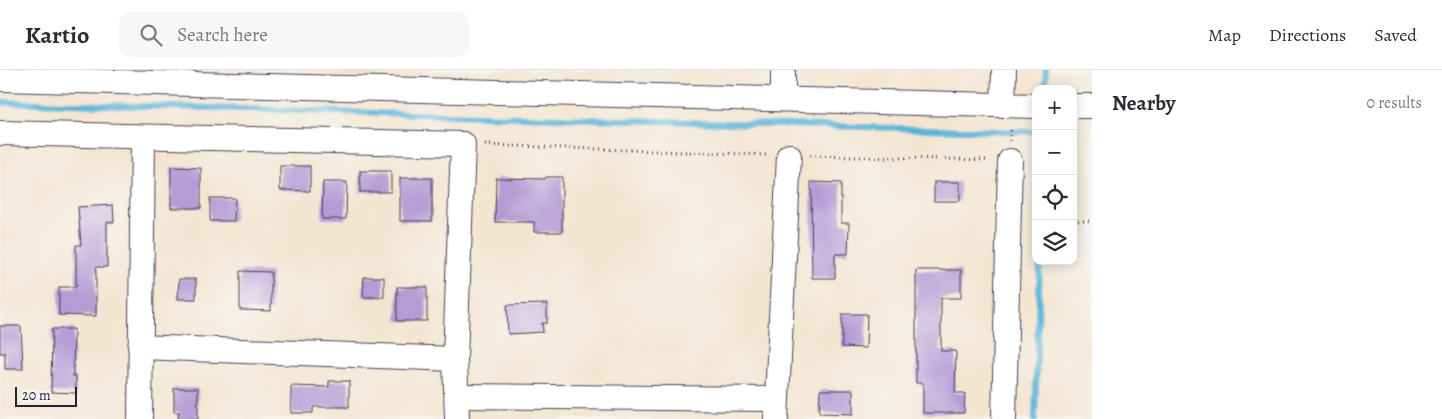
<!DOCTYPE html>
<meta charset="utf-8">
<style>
:root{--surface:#fff;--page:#f7f7f7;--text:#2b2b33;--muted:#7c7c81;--line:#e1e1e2}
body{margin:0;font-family:Alegreya,serif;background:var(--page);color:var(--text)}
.controls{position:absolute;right:15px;top:15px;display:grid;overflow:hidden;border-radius:10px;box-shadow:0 2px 12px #0003}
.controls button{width:45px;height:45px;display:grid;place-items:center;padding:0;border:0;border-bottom:1px solid var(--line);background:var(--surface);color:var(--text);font:25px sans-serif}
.scale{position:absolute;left:15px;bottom:12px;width:62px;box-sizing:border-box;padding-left:5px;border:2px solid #22223b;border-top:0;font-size:14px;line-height:18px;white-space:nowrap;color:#22223b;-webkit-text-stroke:4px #f6f6f2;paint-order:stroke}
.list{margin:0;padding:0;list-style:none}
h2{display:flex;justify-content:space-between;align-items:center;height:65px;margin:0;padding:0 20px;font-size:21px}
h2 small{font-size:16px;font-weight:400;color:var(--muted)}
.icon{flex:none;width:28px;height:28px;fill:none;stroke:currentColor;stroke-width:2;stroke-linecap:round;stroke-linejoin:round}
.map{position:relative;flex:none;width:1092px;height:349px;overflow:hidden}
header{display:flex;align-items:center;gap:30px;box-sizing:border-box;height:70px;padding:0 25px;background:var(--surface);border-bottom:1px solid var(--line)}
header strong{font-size:24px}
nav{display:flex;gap:28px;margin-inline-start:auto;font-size:18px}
.search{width:350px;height:45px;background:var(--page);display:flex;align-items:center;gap:12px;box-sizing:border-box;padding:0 18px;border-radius:10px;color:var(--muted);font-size:19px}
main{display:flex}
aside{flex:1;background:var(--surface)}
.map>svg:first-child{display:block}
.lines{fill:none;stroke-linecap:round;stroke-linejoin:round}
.stream{stroke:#59b4d7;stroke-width:6}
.building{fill:#b59cd5}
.minor-casing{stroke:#423f52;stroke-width:26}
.path{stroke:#423f52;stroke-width:3;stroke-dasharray:1 4;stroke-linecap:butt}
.minor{stroke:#fff;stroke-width:24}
</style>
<header>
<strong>Kartio</strong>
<div class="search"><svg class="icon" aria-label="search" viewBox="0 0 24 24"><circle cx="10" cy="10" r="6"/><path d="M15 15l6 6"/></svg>Search here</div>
<nav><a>Map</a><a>Directions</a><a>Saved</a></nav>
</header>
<main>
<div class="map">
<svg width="1092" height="349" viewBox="0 0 1092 349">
<rect width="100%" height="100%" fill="#f6f6f2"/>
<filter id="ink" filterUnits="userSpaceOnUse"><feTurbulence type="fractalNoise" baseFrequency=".02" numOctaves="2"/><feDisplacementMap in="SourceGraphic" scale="10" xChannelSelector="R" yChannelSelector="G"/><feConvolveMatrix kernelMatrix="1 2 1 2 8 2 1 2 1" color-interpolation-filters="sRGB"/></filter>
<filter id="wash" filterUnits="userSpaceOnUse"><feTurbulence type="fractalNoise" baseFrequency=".0096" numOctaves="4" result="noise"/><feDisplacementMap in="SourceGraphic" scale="20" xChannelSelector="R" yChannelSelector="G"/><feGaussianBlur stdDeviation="1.12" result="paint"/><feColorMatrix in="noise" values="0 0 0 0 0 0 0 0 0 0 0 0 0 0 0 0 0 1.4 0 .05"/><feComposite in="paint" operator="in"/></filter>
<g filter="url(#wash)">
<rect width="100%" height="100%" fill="#f4e5d1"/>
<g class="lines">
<g class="stream">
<path d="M1045 19 1046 0"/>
<path d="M0 32 1036 62"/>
<path d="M1035 349 1040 191"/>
</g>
</g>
<g id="blocks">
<g class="building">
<path d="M280 96H310V121L280 120Z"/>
<path d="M171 97 201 98V138H171Z"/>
<rect x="360" y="101" width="31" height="21"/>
<path d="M546 107H562V162H534V152H495L496 108 545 109Z"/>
<rect x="400" y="108" width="32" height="43"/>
<path d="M323 112H347L346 149H322Z"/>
<path d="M811 112 841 113V153H849L848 184H835V208H812Z"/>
<rect x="934" y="112" width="26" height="19"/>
<path d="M210 128H235L234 151H210Z"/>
<path d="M113 135 114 152H107V197H96V246L59 245V217H76V175H81L78 137Z"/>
<path d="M916 200H961V228H941V281H956L955 323H965L964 343H923V313H916Z"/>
<path d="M240 201 271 202V241L240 240Z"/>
<path d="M364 207H384V227H363Z"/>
<path d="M179 209H196V229H178Z"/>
<rect x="397" y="217" width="30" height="34"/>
<path d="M547 234V253H542L543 262 508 264 507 235Z"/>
<path d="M842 244H867L866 278 842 277Z"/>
<path d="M0 256H21L23 299H5V283H0Z"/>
<path d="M52 259H74L73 306H76V323L51 322Z"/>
<path d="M329 311H349V337H313V343H291V316L329 317Z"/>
<path d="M174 318H198V349H178L179 342H174Z"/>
<path d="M820 320H853V344L819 343Z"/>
</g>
</g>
</g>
<g filter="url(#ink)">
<use href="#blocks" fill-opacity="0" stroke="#423f52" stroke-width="1"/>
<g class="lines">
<defs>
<g id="minor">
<path d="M0 9 1036 36"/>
<path d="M783 29V0"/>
<path d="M1003 36 1004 0"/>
<path d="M1073 36H1092"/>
<path d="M0 63 463 74 455 289 457 349"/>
<path d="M140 277 455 289"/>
<path d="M457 326 776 329"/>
<path d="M140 349 143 67"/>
<path d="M776 349 789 86"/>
<path d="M1004 349 1010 91"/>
</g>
</defs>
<use href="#minor" class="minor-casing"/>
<g class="path">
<path d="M1010 71 1011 57"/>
<path d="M485 75 769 85"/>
<path d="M810 86 989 90"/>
<path d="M1073 151H1092"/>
</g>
<use href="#minor" class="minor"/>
</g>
</g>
</svg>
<div class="controls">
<button>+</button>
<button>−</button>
<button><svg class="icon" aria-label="locate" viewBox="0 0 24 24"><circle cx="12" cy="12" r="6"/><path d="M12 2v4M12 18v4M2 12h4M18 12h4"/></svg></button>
<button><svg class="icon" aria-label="layers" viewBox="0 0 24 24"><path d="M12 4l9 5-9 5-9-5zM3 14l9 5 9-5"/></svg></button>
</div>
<div class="scale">20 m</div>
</div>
<aside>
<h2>Nearby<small>0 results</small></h2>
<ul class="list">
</ul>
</aside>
</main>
